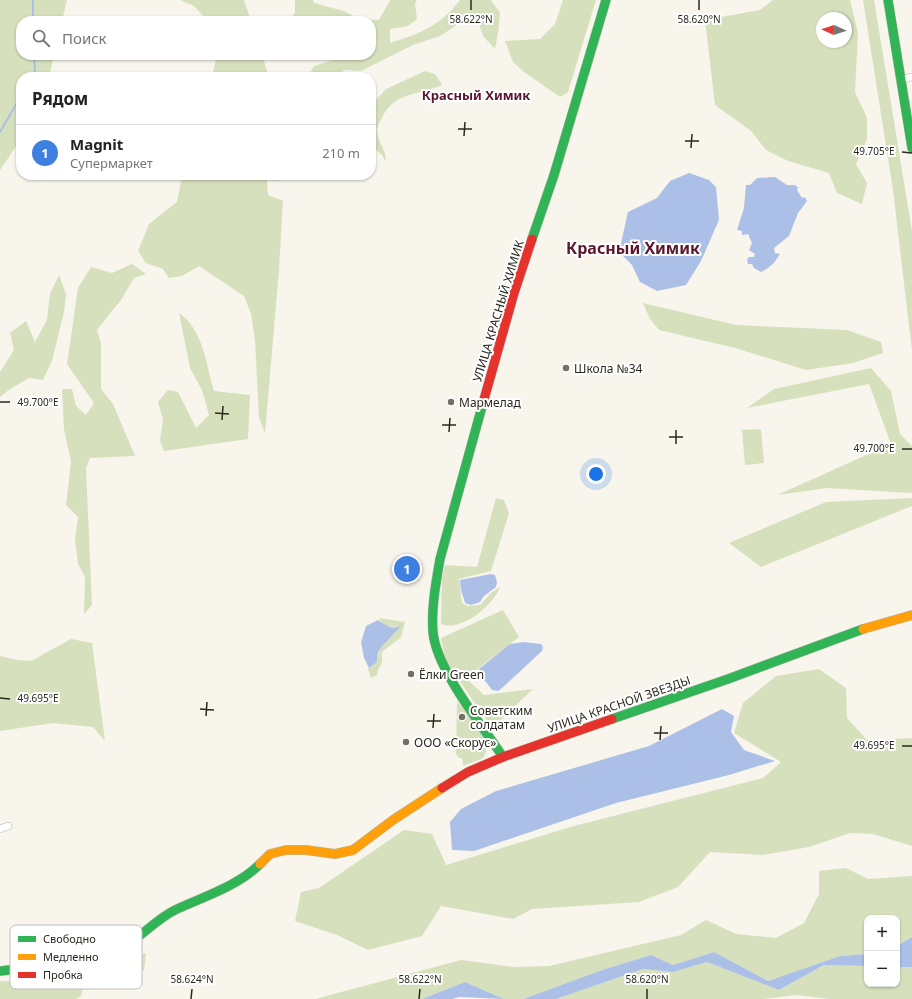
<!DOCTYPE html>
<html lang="ru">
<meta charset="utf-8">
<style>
:root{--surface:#fff;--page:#f2f2f2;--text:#222;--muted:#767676;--line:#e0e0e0;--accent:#b45309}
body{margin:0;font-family:"Noto Sans",sans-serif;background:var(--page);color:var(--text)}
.controls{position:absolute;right:12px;bottom:12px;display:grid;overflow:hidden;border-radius:8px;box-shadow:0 1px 3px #0004}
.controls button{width:36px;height:36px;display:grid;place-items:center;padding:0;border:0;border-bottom:1px solid var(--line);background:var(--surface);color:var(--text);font:20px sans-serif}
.compass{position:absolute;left:816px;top:12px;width:36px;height:36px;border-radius:50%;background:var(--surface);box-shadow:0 1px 3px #0004;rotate:273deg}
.you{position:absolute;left:596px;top:474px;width:14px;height:14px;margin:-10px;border:3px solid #fff;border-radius:50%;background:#1a73e8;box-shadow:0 0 0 6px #1a73e833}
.badge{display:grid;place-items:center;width:26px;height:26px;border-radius:50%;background:var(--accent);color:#fff;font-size:13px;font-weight:700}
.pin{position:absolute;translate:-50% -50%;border:2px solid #fff;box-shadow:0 1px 4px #0006}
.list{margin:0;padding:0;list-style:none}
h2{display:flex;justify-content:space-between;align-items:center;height:52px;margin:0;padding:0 16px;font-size:17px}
h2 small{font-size:13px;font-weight:400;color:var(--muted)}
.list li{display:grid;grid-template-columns:26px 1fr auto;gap:12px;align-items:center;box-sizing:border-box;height:56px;padding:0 16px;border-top:1px solid var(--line)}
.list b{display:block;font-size:15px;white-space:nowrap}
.list p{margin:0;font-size:13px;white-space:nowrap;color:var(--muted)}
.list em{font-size:13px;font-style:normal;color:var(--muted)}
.icon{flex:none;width:22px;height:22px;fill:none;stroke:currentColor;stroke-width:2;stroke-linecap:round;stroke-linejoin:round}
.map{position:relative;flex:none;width:912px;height:999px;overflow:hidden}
.search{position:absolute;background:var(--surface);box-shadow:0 1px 3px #0004;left:16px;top:16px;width:360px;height:44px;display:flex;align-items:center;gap:10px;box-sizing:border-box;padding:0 14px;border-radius:16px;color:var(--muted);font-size:15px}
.panel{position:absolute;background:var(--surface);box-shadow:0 1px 3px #0004;left:16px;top:72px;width:360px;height:108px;border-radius:16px}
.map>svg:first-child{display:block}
.green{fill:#d6e0bd;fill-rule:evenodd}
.water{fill:#acbfe7}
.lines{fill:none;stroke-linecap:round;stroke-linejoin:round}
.stream{stroke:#acbfe7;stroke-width:2}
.street-casing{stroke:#bcb9b1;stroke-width:8}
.fast-casing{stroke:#bcb9b1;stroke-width:10}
.slow-casing{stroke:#bcb9b1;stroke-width:10}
.jam-casing{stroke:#bcb9b1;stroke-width:10}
.street{stroke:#fefefc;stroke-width:7}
.fast{stroke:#30b455;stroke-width:9}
.slow{stroke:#ff9f0a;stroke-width:9}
.jam{stroke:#e5322d;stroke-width:9}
.ticks{fill:none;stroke:#2c281f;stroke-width:1.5}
.poi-dot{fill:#737067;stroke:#fff;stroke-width:1.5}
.labels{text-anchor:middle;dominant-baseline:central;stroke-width:4;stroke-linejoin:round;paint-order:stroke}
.street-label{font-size:12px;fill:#2c281f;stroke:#fff}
.poi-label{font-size:12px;fill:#2c281f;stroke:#fff;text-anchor:start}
.neighbourhood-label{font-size:13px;font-weight:bold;fill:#5a162c;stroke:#fff}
.district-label{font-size:16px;font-weight:bold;fill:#5a162c;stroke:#fff}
.key{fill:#fff;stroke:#c0bebc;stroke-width:1}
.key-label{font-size:11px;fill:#2c281f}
.ticks-label{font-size:10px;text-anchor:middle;fill:#2c281f;stroke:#fff;stroke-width:4;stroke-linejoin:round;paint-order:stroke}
</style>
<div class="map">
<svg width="912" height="999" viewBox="0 0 912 999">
<rect width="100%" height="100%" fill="#f8f5ed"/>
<g class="green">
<path d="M0 0H67L62 21H21V55H54L49 77H21V139L0 170Z"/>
<path d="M180 0H244L251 21H208L194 6Z"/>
<path d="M295 0H313L314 3 344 11 359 19 379 20 390 0H417L415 4 417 19 408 26 390 29V43C420 34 441 25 460 0H491L500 13 498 33 495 49 483 36 477 18 460 23 440 36 413 45 361 71 345 70 334 77H308L314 66 337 59 336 55H371V21H290L295 12Z"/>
<path d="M563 0H596L568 92 560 97 524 72 513 62 505 41 540 39 555 24Z"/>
<path d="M773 0H850L858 33 855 92 867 118V139L856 164 867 183 862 204 837 193 829 173 788 161 766 150 751 131 715 105 705 20 760 10ZM822 18H846V42H822Z"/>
<path d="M863 0H874L912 231V351L893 190Z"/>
<path d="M217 55H262L269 77H212Z"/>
<path d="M425 71 435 74 442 85C420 95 393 92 382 118 380 121 378 126 377 129 377 141 387 151 386 162L382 155 371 146V105L386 89Z"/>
<path d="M191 175H283V178L279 181 267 180 268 195 283 201 279 270 265 433 259 418 255 340 251 314 244 296 199 266 182 276 169 278 163 269 146 263 138 251 149 224 177 202 181 181Z"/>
<path d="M132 264 146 274 134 278 121 300 97 330 101 344V389L113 404 135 456 90 458 86 468 92 605 84 614 85 577 78 564 75 539 78 517 66 505 71 462 64 429 62 389H72L76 406 86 415 94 403 67 364 78 288 91 267 112 273Z"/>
<path d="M59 275 66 294 64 312 52 361 43 380 29 378 10 389 0 397V372L14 350 10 333 26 321 35 342 47 320 50 294Z"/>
<path d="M643 303 736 325 847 330 881 342 883 353 853 363 806 370 735 348 659 330 650 319Z"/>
<path d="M179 313C203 329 206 364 214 391L250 395 248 439 164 451 160 441 163 419 158 402 168 390 178 392 196 428 209 415 202 390 190 368Z"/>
<path d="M871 368 891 391 900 434 912 446V493L827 488 777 495 891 444 869 384 747 408 774 389Z"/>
<path d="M761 429 764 463 745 465 742 430Z"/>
<path d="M496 498 504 500 509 513 491 571 459 579 462 603 468 606 480 605 491 593 500 587C493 606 461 632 441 624L442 578 445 565 477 567Z"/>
<path d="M912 498V506L761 567 729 543 826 502Z"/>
<path d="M503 610 519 637 466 678 484 695 533 689 492 728 445 660 441 638Z"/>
<path d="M379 618 405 622 401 637 382 652V663L378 670 377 675 371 678 368 669 377 662C380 643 386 641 400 627L383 626Z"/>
<path d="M71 639 92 643 105 741 93 727 53 723 0 731V656L17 660 31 661Z"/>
<path d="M819 669 846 688 847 718 867 740 912 738V846L873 834 850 833 809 847 763 855 710 852 678 887 639 902 532 909 513 919 441 906 422 936 368 950 337 935 295 921 301 892 319 888 404 830 432 834 446 865 574 826 763 778 781 762 734 733 743 703 776 676Z"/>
<path d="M457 701C467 714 495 741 483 758L463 766 462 758H459L456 754Z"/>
<path d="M846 868 868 879 912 876V937L897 946V918H867V954L840 956 768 981 714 952 673 965 651 955 605 969 523 999H504L465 982 422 999H315L461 960 514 967 549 966 681 935 706 920 736 934 776 938 804 923 819 894V871Z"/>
<path d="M146 953 144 970C130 981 118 989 101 978L84 983 81 996 76 999H0V981L37 982 86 971Z"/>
<path d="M707 962 779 990 824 965 867 966V984H897V967H912V999H828L797 995 764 999H556L643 969 673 972Z"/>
</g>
<g class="water">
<path d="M689 173 709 180 716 187 719 220 701 261 686 285 657 291 640 282 632 265 619 252 628 212 657 198 670 181Z"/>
<path d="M775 177 787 185H794L798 187 797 190 802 198 805 197 807 201 798 213 789 236 774 248 775 253 780 254C775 262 770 268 761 272L754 268 752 264H748L747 260 749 257H754L755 254 749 250 752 243 748 234 742 235V231L737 230 744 208 746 185H750L757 178Z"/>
<path d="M491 574 495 575 497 582 496 587 484 596 480 602 471 605 465 603 461 590 460 580Z"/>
<path d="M378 620C385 625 391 630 401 626L382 646 378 653 377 662 369 668 364 658 361 642 366 626Z"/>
<path d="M523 642 541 644 543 647 542 651 502 688 498 691 492 690 486 682 475 675 479 669 510 644Z"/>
<path d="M722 709 734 716 731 732 744 750 775 761 729 775 616 803 474 851 452 850 450 822 461 809 496 791 649 746Z"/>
<path d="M912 937V967H897V946Z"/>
<path d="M714 952 768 981 840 956 867 954V966L824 965 779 990 707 962 673 972 643 969 556 999H523L605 969 651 955 673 965Z"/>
<path d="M465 982 504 999 459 997 452 999H422Z"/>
</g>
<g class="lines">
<g class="stream">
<path d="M33 0V21"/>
<path d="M32 77 35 71 34 55"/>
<path d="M0 132 21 96"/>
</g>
<defs>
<g id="street">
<path d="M900 80 912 77"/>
<path d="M0 829 8 826"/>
</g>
<g id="fast">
<path d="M888 0 912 148"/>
<path d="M532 239 554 175 606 0"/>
<path d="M483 403 440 559C436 582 431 609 433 632 436 669 482 725 503 757"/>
<path d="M612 719 728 679 863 629"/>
<path d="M0 971C34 967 99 962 128 944 144 934 157 919 175 910 203 897 238 886 260 864"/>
</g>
<g id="slow">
<path d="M863 629 912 615"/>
<path d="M260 864 270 854 286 850H306L335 854 353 850 393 820 442 788"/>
</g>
<g id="jam">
<path d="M483 403 514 293 532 239"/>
<path d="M442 788 468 772 503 757 612 719"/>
</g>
</defs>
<use href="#street" class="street-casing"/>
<use href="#fast" class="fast-casing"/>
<use href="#slow" class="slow-casing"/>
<use href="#jam" class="jam-casing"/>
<use href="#street" class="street"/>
<use href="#fast" class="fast"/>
<use href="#slow" class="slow"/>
<use href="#jam" class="jam"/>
</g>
<path class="ticks" d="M471 10V0M699 10V0M458 129H472M464 136 465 122M685 141H699M691 148 692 134M902 152 912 153M0 402H10M215 413 229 414M222 420 223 406M442 425H456M449 432 450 418M669 437H683M676 444V430M902 449H912M0 698 10 699M200 709 214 710M206 716 207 702M427 721H441M433 728 434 714M654 733H668M660 740 661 726M902 746H912M191 999 192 989M419 999 420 989M647 999V989"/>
<g class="poi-dot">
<circle cx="566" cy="368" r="4"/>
<circle cx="451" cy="402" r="4"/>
<circle cx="411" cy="674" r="4"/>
<circle cx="462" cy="717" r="4"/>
<circle cx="406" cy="742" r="4"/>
</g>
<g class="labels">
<g class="street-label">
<text transform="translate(498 311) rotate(-73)">УЛИЦА КРАСНЫЙ ХИМИК</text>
<text transform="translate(619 704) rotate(-19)">УЛИЦА КРАСНОЙ ЗВЕЗДЫ</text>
</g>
<g class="poi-label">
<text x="574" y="368">Школа №34</text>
<text x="459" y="402">Мармелад</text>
<text x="419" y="674">Ёлки Green</text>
<text x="470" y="710">Советским<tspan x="470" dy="14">солдатам</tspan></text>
<text x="414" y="742">ООО «Скорус»</text>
</g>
<g class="neighbourhood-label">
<text x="476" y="95">Красный Химик</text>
</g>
<g class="district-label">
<text x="633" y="248">Красный Химик</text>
</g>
</g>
<rect x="10" y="925" width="132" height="64" rx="6" class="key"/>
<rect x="18" y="936" width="18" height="6" fill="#30b455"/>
<rect x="18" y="954" width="18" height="6" fill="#ff9f0a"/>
<rect x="18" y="972" width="18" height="6" fill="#e5322d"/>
<g class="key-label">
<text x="43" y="943">Свободно</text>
<text x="43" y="961">Медленно</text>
<text x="43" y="979">Пробка</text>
</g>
<g class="ticks-label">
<text x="471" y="23">58.622°N</text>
<text x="699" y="23">58.620°N</text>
<text x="874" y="155">49.705°E</text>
<text x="38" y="406">49.700°E</text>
<text x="874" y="452">49.700°E</text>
<text x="38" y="702">49.695°E</text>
<text x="874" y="749">49.695°E</text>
<text x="192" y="983">58.624°N</text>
<text x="420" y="983">58.622°N</text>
<text x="647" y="983">58.620°N</text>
</g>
</svg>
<div class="controls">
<button>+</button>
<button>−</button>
</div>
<svg class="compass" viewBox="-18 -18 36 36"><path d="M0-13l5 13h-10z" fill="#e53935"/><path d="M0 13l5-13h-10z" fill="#767676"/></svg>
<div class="you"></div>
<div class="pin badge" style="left:407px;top:569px;background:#3f7fe0">1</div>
<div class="search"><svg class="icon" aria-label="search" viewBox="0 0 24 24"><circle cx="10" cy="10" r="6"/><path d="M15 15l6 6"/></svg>Поиск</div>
<section class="panel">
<h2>Рядом<small></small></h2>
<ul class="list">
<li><span class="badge" style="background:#3f7fe0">1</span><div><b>Magnit</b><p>Супермаркет</p></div><em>210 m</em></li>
</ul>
</section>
</div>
